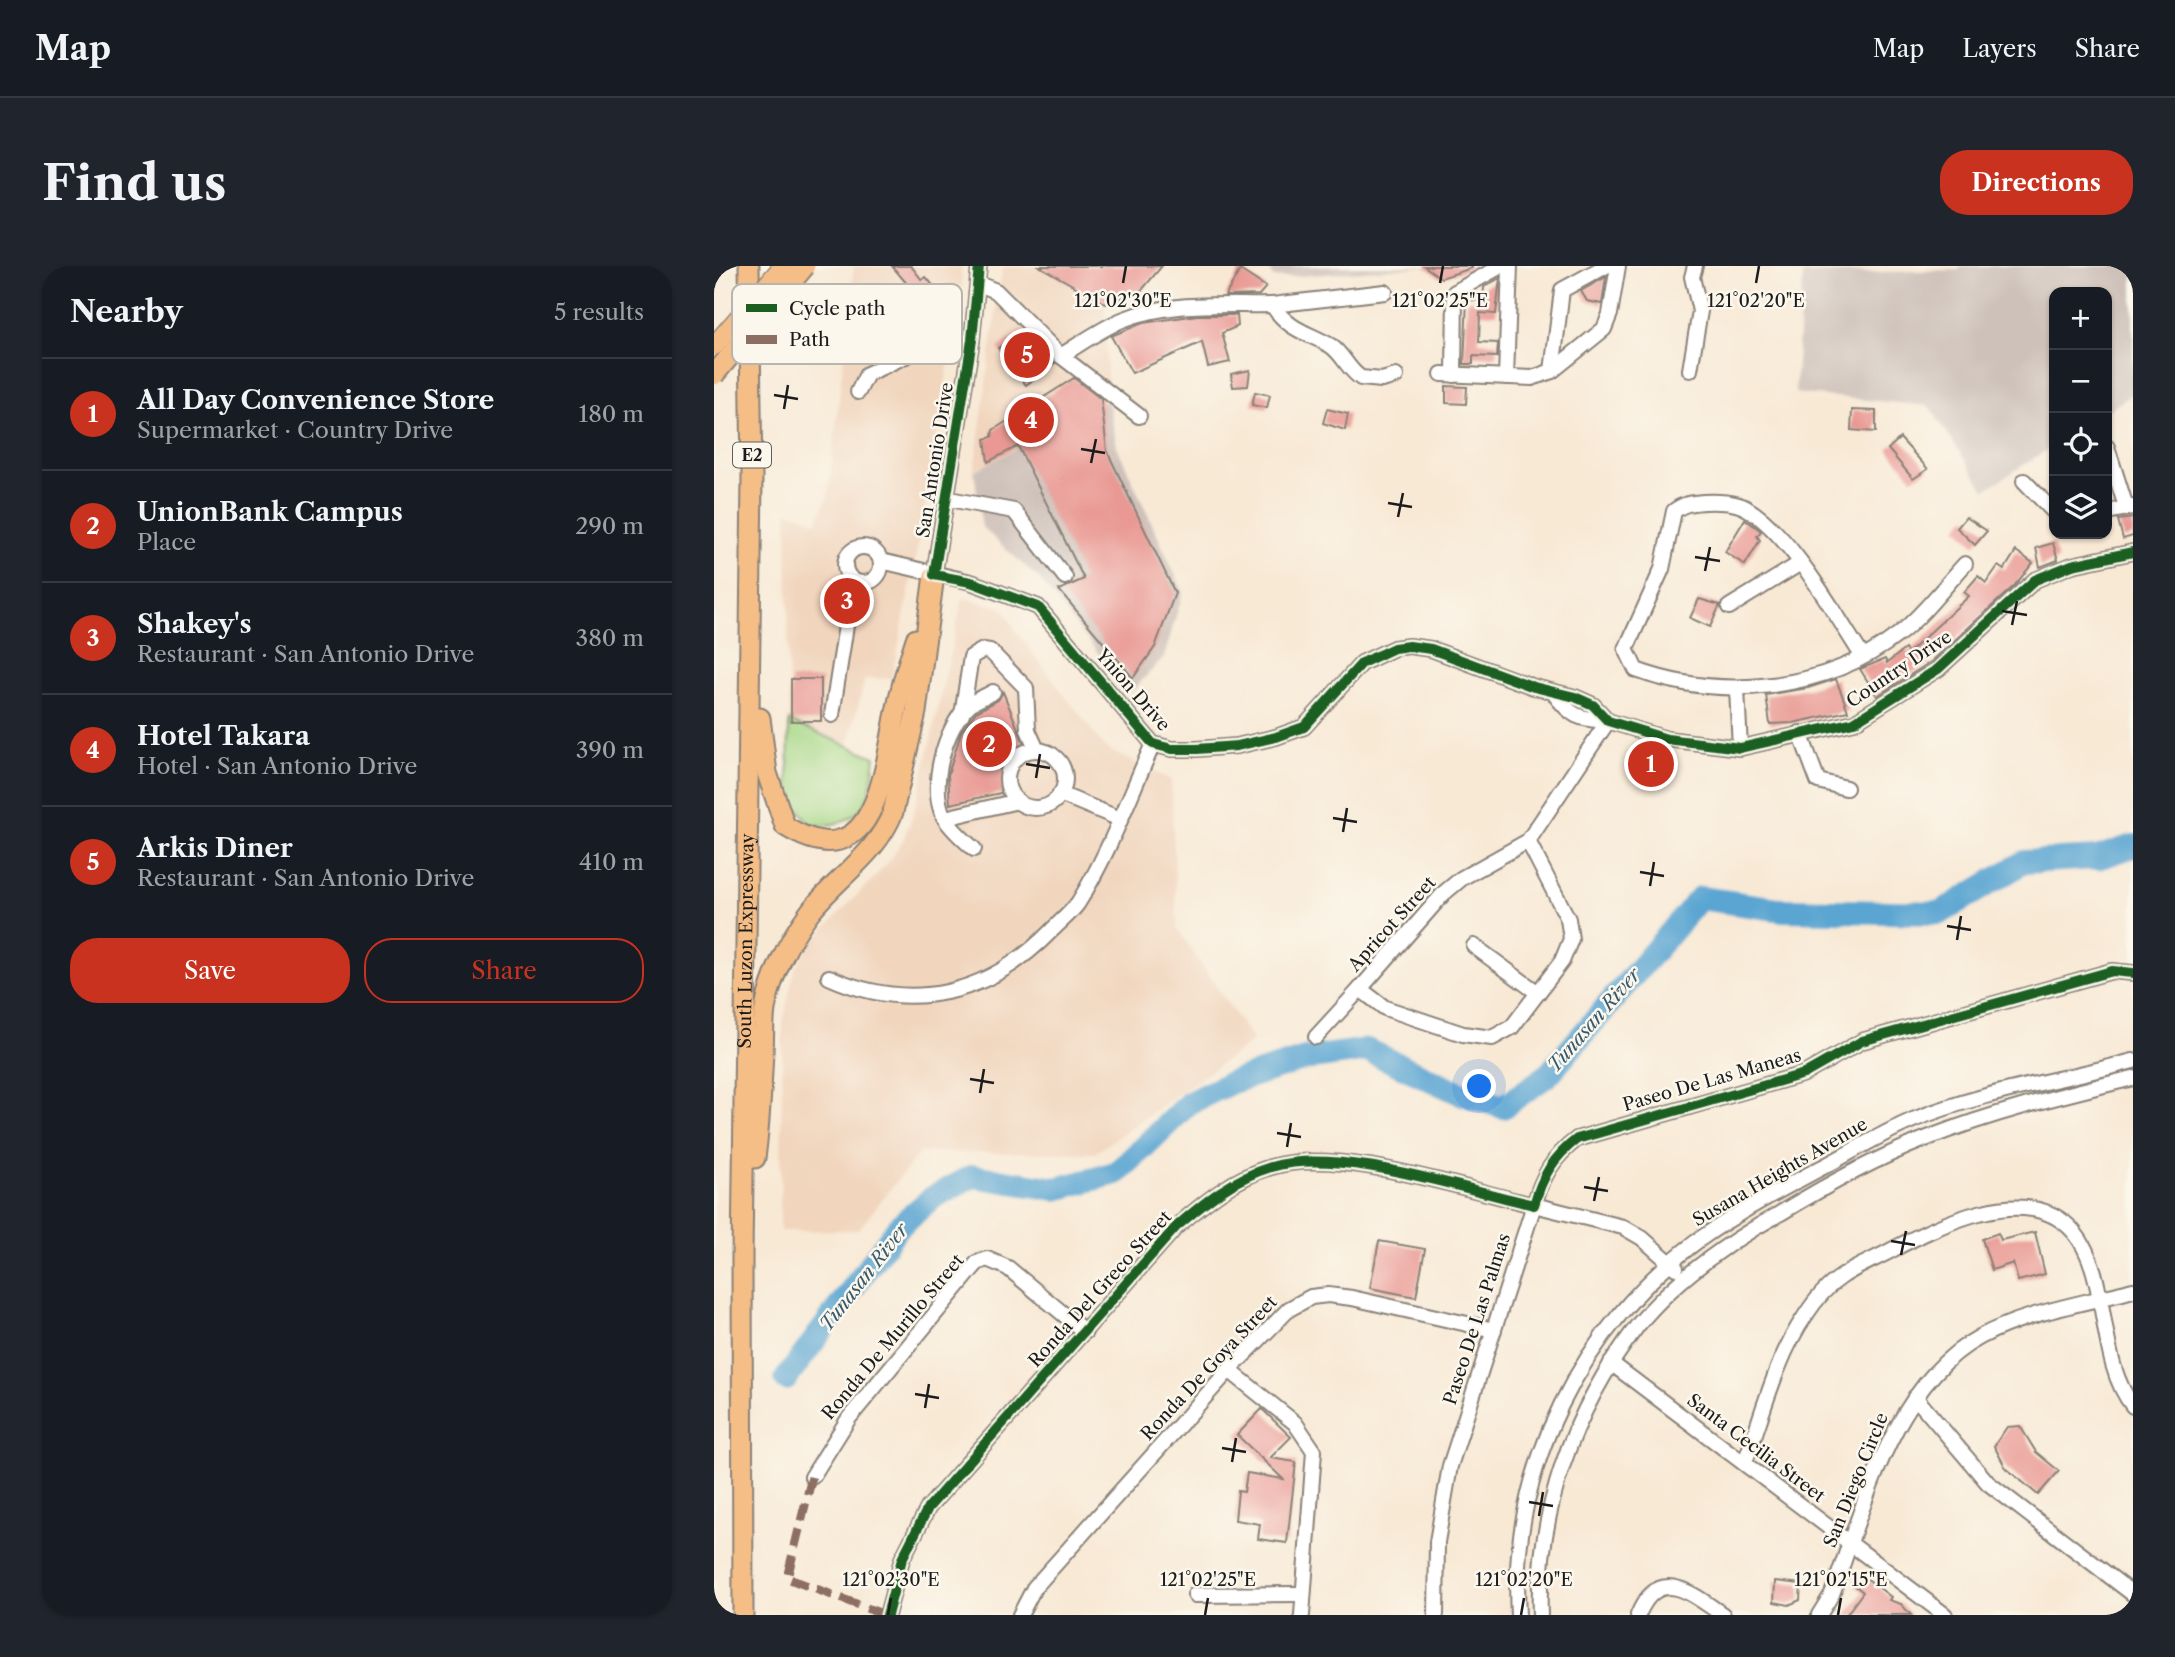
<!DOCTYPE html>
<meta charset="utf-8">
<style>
:root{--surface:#171b24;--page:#20242c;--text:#f1f3f6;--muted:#9ea1a6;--line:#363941;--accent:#c8321e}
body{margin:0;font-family:"Libre Caslon Text",serif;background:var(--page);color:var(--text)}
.controls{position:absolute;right:21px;top:21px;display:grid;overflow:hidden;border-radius:14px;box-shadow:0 2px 5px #0004}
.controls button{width:63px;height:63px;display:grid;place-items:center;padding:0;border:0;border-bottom:2px solid var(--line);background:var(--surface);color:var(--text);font:35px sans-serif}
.you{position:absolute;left:766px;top:821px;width:24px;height:24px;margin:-18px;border:5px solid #fff;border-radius:50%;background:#1a73e8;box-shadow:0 0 0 10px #1a73e833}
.badge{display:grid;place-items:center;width:46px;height:46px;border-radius:50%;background:var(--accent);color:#fff;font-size:23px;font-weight:700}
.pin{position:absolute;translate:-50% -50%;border:4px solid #fff;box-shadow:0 2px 7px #0006}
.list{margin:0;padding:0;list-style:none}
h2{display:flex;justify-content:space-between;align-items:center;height:91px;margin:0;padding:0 28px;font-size:30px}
h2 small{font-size:23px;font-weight:400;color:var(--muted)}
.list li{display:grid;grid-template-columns:46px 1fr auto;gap:21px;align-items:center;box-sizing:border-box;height:112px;padding:0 28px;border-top:2px solid var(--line)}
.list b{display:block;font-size:26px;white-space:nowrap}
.list p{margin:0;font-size:23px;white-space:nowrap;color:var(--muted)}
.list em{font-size:23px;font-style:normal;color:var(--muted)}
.actions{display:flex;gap:14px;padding:21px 28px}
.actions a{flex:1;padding:16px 0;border:2px solid var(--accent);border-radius:28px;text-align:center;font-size:24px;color:var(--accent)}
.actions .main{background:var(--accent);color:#fff}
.icon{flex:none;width:38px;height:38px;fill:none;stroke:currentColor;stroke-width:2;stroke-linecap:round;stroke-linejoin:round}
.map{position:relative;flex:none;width:1419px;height:1349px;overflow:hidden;border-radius:28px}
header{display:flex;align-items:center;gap:42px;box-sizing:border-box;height:98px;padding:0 35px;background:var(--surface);border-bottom:2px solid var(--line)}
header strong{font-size:33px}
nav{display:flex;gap:38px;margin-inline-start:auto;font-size:24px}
.intro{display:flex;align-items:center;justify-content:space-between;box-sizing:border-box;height:168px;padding:0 42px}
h1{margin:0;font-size:49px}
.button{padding:18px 32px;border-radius:28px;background:var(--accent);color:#fff;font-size:24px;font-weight:700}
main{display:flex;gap:42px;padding:0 42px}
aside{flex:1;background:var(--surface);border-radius:28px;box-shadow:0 2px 5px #0004}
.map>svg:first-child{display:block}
.built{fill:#f1d5bd}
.industrial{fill:#cec1ba}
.green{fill:#a6d786;stroke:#617a51;stroke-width:2}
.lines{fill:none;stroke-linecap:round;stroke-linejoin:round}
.river{stroke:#5aa5d2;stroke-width:24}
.building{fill:#e99893}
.minor-casing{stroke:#8a8278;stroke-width:18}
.highway-casing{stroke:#8a8278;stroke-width:23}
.minor{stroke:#fff;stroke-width:14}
.highway{stroke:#f6be87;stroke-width:19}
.major-bridge-casing{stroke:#8a8278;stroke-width:21;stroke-linecap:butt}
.highway-bridge-casing{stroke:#8a8278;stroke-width:23;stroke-linecap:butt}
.major-bridge{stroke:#f6be87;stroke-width:18}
.highway-bridge{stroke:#f6be87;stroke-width:19}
.quiet{stroke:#8d6e63;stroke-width:9;stroke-dasharray:18 9;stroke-linecap:butt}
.cycleway-casing{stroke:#fbf7ec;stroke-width:15}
.cycleway{stroke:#1b5e20;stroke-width:10}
.ticks{fill:none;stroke:#1c1c1c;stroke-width:2.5}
.labels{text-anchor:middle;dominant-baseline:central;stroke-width:5;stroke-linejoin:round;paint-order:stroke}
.shield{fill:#fbf7ec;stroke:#5f5e5a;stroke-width:2}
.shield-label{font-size:16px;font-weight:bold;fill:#1c1c1c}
.street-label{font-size:18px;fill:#1c1c1c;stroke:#fbf7ec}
.water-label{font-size:19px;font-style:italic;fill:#385a6e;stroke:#fbf7ec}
.key{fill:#fbf7ec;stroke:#b8b5ae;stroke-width:2}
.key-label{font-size:19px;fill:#1c1c1c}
.ticks-label{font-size:18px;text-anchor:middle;fill:#1c1c1c;stroke:#fbf7ec;stroke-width:5;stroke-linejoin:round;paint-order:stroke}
</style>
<header>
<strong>Map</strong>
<nav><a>Map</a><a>Layers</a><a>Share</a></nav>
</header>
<div class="intro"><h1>Find us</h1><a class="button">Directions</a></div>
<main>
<aside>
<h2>Nearby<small>5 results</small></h2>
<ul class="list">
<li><span class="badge">1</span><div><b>All Day Convenience Store</b><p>Supermarket · Country Drive</p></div><em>180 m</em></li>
<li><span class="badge">2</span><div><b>UnionBank Campus</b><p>Place</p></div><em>290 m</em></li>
<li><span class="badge">3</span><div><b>Shakey's</b><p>Restaurant · San Antonio Drive</p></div><em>380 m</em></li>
<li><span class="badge">4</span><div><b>Hotel Takara</b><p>Hotel · San Antonio Drive</p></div><em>390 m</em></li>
<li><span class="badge">5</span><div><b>Arkis Diner</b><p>Restaurant · San Antonio Drive</p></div><em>410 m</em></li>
</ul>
<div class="actions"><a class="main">Save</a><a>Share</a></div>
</aside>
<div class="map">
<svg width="1419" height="1349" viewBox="0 0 1419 1349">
<rect width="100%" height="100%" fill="#fbf7ec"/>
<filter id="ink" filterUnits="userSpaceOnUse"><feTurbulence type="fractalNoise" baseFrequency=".0143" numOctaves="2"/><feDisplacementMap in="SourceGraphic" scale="14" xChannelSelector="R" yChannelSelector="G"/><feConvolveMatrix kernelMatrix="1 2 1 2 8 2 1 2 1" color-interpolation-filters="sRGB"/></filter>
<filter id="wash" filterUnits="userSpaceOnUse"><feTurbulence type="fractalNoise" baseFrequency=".00686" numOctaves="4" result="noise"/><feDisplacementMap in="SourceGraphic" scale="28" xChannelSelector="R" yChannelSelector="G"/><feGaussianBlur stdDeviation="1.57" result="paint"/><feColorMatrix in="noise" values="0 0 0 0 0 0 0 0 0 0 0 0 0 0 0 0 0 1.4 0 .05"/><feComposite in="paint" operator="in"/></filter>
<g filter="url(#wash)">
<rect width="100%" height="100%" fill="#f8e9d5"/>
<g class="built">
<path d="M140 0H247L248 17 204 279 178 412 151 413 134 479 75 455 73 245 103 256 114 230Z"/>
<path d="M292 0H327L391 40 394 134 260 205 288 3Z"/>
<path d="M249 332 289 342 301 364 391 482 457 514 463 662 539 775 381 887 206 886 144 964 66 965 69 757 80 704 96 678 173 598 189 574 200 547Z"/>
</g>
<g class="industrial">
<path d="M554 0H714L559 12Z"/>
<path d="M1246 0H1419V128L1393 145V26H1340V179L1271 224 1215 140 1081 127 1089 8 1245 4Z"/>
<path d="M394 134 403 181 469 326 450 391 416 427 325 313 268 261 260 205Z"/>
</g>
<path class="green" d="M75 455 161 491C159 504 158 523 152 534 142 555 116 562 96 558L74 529Z"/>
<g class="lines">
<path class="river" d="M72 1113 184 961 218 932 259 910 342 923 403 907 475 837 518 816 591 793 653 784 748 828 789 841 834 809 986 632 1070 644 1226 647 1310 596 1383 592 1419 580"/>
</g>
<g id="blocks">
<g class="building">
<path d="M178 0H197L208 14 212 11 221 22 240 20 241 34 236 35 239 68 236 69Z"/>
<path d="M325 0H448L428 24 392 38Z"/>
<path d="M710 0H758V2L727 12Z"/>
<path d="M526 4 552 21 545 29 511 30Z"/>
<path d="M892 11 888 38 873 35 867 25Z"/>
<path d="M786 12 782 48 766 47 765 76 784 77 783 91 759 90V98H750L753 34 769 35 770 21Z"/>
<path d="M483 49H523L524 60 508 67 516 96 494 101 488 76 418 107 397 70 429 57Z"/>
<path d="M308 64 341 97 312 119 284 82Z"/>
<path d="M536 104 534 120 519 121 517 108Z"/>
<path d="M360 112 387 133 393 185 461 327 441 381 419 412 345 324 370 313 304 180 274 196 271 173 278 171 279 164 320 138 327 139 324 135Z"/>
<path d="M732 120 753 121 752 138 732 137Z"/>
<path d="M541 126 556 129 553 142 538 139Z"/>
<path d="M613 143 634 148 631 164 609 157Z"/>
<path d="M1138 144 1162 145V166L1137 164Z"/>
<path d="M1186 172 1214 203 1199 213 1174 183Z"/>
<path d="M1252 251 1273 265 1261 279 1243 262Z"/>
<path d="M1419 252V270L1409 273 1404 254Z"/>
<path d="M1031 253 1047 265 1043 270 1046 274 1031 299 1011 286Z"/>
<path d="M1339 277 1344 294 1326 301 1322 282Z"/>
<path d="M1302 285 1319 297 1301 319 1218 395 1163 430 1146 403 1171 393 1173 397 1191 383 1194 387 1255 330 1250 326 1264 310 1272 317 1284 300 1290 304Z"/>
<path d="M985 333 1006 339 996 361 976 352Z"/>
<rect x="77" y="413" width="30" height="42"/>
<path d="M1122 413 1134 445 1079 457 1056 458 1052 429 1094 422Z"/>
<path d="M289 426 313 485 297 492 292 500 289 509 291 526 236 538 234 509 247 466 262 446 284 434Z"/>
<path d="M923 487 956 494 952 514 918 506Z"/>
<path d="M1321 966 1331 1008 1304 1015 1299 997 1278 1004 1268 973 1284 967 1287 974Z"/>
<path d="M665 975 711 983 702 1031 656 1022Z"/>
<path d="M548 1143 577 1171 556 1192 582 1196 573 1277 544 1273 546 1258 521 1254 524 1225 530 1226 533 1207 569 1213 523 1169Z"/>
<path d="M1306 1160 1322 1186 1345 1205 1324 1229 1292 1202 1280 1180 1293 1161Z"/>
<path d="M1147 1308 1177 1331 1175 1334 1187 1338 1197 1349H1132L1149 1326 1139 1318Z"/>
<path d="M1061 1315 1087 1318 1086 1334 1075 1339 1060 1336Z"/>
</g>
</g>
</g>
<g filter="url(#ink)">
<use href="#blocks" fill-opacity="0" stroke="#8a8278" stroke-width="2"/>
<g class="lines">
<defs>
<g id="minor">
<path d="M265 18 282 25 347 90C367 77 387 63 408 54 455 35 509 40 558 39"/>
<path d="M671 26 558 39C577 66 591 65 617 80 629 88 634 104 647 112L668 114 682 110"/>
<path d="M347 90 425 150"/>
<path d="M976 104 986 45 978 11 981 0"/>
<path d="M838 105 848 24 892 0"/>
<path d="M728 108 818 112 838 105 890 63 896 48 904 0"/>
<path d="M740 109 741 26 787 0"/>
<path d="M792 111 796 0"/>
<path d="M144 126 153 108 196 88 258 74"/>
<path d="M1393 181 1412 241"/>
<path d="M1310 215 1340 246"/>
<path d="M235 233 300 245 351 311"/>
<path d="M1393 246 1419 241"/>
<circle cx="149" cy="299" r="18"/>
<path d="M167 295 257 316 324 341 439 478 458 483H483L523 480 562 471 590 461 648 397 680 382 695 380 717 383 820 421 861 431 879 439 894 455 953 473 1026 482 1140 456 1224 403 1321 314 1358 299 1419 286"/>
<path d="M220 309 258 74 265 0"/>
<path d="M1015 341 1085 298"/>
<path d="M1149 391C1121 348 1076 267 1032 242 1022 236 1002 235 990 236 978 237 970 237 960 245L948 303 912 383 922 404C1007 435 1112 425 1185 368 1209 349 1230 321 1251 298"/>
<path d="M1023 423 1026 482"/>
<path d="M839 426C857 451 864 453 894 455"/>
<path d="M118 449 139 315"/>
<path d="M248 449 257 391 269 384 276 385 312 422 314 464 323 484"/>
<path d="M1086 467 1104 515 1132 522"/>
<circle cx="322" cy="513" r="29"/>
<path d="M346 528 406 553"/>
<path d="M231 552 304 535"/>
<path d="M814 575 854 653 857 673 848 695 798 761 778 772 749 768 671 742 646 723 730 627 748 612 814 575 894 455"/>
<path d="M260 583C249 573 237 563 230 551 214 521 231 461 255 439 261 434 271 431 279 426"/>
<path d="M760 680 824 727"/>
<path d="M115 711C198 748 275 729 338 664 346 656 357 647 364 637 395 588 415 531 439 478"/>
<path d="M602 771 646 723"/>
<path d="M897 1097 1231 1349"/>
<path d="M515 1104 581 1157 600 1185 588 1349"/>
<path d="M1201 1131 1274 1217 1419 1328"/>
<path d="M1031 1196C1049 1148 1062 1092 1091 1050 1100 1036 1113 1020 1127 1011 1141 1001 1159 994 1174 986 1221 961 1314 912 1360 966 1397 1010 1382 1094 1419 1140"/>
<path d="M98 1211 135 1152 263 997 273 993 294 1002 371 1066"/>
<path d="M481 1329 587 1328"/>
<path d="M173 1349 188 1293 214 1242 462 961C491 936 520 912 557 901 624 880 749 923 820 939 828 911 839 891 863 873L1090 808 1148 775 1398 705 1419 707"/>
<path d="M306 1349 320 1322 515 1104 575 1043 597 1031 614 1029 638 1032 780 1064"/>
<path d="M722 1349 723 1276 736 1200 820 939 909 961 928 972 962 1002"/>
<path d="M804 1349C795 1203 868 1059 986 973 1023 947 1064 925 1105 903 1136 887 1166 868 1199 854 1269 825 1346 815 1419 795"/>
<path d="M826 1349C824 1299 833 1246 849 1198 866 1148 892 1101 924 1059 962 1012 1013 977 1065 948 1111 920 1160 893 1211 873 1277 847 1349 829 1419 812"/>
<path d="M924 1349C945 1299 977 1327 1009 1349"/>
<path d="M1105 1349 1118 1328C1150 1242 1179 1118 1266 1071 1312 1046 1369 1038 1419 1024"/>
</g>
<g id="highway">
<path d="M46 452 53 507 71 560C161 616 170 506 182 446 187 421 194 397 202 373"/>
<path d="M41 892C46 857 47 821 49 786 50 772 49 757 51 743 57 710 75 674 95 647 122 612 163 588 179 546L202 446 220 309"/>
<path id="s1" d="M29 1349 28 990 38 212 35 0"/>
</g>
</defs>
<use href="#minor" class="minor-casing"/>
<use href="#highway" class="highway-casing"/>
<use href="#minor" class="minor"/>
<use href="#highway" class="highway"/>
<defs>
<path id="major-bridge" d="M0 80 69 0"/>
<path id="highway-bridge" d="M0 109 91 0"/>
</defs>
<use href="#major-bridge" class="major-bridge-casing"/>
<use href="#highway-bridge" class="highway-bridge-casing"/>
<use href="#major-bridge" class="major-bridge"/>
<use href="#highway-bridge" class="highway-bridge"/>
<path class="quiet" d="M98 1211 73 1312 171 1349"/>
<defs>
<g id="cycleway">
<path d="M265 0 258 74 220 309 257 316 324 341 439 478 458 483H483L523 480 562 471 590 461 648 397 680 382 695 380 717 383 820 421 861 431 879 439 894 455 953 473 1026 482 1140 456 1224 403 1321 314 1358 299 1419 286"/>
<path d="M173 1349 188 1293 214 1242 462 961C491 936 520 912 557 901 624 880 749 923 820 939 828 911 839 891 863 873L1090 808 1148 775 1398 705 1419 707"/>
</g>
</defs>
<use href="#cycleway" class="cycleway-casing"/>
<use href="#cycleway" class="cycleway"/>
</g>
</g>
<path class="ticks" d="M409 17 412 0M726 17 729 0M1042 17 1045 0M60 129 84 133M70 143 74 119M367 183 391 187M377 197 382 173M674 237 698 241M684 251 689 227M981 291 1006 295M991 305 996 281M1288 345 1313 349M1298 359 1303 335M312 498 336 502M322 512 326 488M619 552 643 556M629 566 633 542M926 606 950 610M936 620 940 596M1233 660 1257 664M1243 674 1247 650M256 813 280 817M266 827 270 803M563 867 587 871M573 881 577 857M870 921 894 925M880 935 885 911M1177 975 1201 979M1187 989 1192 965M201 1128 225 1132M211 1142 215 1118M508 1182 532 1186M518 1196 522 1172M815 1236 839 1240M825 1250 829 1226M174 1349 177 1332M491 1349 494 1332M807 1349 810 1332M1124 1349 1127 1332"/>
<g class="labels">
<rect class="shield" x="19" y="176.5" width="38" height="25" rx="5"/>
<g class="shield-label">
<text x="38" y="189">E2</text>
</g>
<g class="street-label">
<text transform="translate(221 194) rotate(-81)">San Antonio Drive</text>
<text transform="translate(1185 403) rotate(-34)">Country Drive</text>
<text transform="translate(419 424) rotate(49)">Ynion Drive</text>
<text transform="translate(678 658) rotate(-48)">Apricot Street</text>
<text stroke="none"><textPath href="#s1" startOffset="674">South Luzon Expressway</textPath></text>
<text transform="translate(998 814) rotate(-16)">Paseo De Las Maneas</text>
<text transform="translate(1066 906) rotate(-30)">Susana Heights Avenue</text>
<text transform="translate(386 1023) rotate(-48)">Ronda Del Greco Street</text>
<text transform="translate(763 1053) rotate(-72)">Paseo De Las Palmas</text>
<text transform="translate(179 1071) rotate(-50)">Ronda De Murillo Street</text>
<text transform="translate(495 1102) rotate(-47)">Ronda De Goya Street</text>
<text transform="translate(1042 1182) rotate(37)">Santa Cecilia Street</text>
<text transform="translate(1142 1214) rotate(-68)">San Diego Circle</text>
</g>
<g class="water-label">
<text transform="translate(880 754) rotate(-49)">Tunasan River</text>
<text transform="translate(150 1011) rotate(-52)">Tunasan River</text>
</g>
</g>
<rect x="18" y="18" width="230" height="80" rx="10" class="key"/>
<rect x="32" y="38" width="31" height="8" fill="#1b5e20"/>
<rect x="32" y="69" width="31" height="9" fill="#8d6e63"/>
<g class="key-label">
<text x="75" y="49">Cycle path</text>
<text x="75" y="80">Path</text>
</g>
<g class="ticks-label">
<text x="409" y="41">121°02'30"E</text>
<text x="726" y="41">121°02'25"E</text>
<text x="1042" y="41">121°02'20"E</text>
<text x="177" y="1320">121°02'30"E</text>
<text x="494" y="1320">121°02'25"E</text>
<text x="810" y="1320">121°02'20"E</text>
<text x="1127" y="1320">121°02'15"E</text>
</g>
</svg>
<div class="controls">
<button>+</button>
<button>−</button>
<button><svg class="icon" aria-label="locate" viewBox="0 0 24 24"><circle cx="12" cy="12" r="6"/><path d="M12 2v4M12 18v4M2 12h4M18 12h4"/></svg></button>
<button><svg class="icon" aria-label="layers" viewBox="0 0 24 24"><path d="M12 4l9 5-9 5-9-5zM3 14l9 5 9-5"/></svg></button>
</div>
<div class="you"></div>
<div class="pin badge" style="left:937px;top:498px">1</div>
<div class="pin badge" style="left:275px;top:478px">2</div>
<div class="pin badge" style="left:133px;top:335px">3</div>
<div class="pin badge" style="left:317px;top:154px">4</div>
<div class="pin badge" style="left:313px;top:89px">5</div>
</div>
</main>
